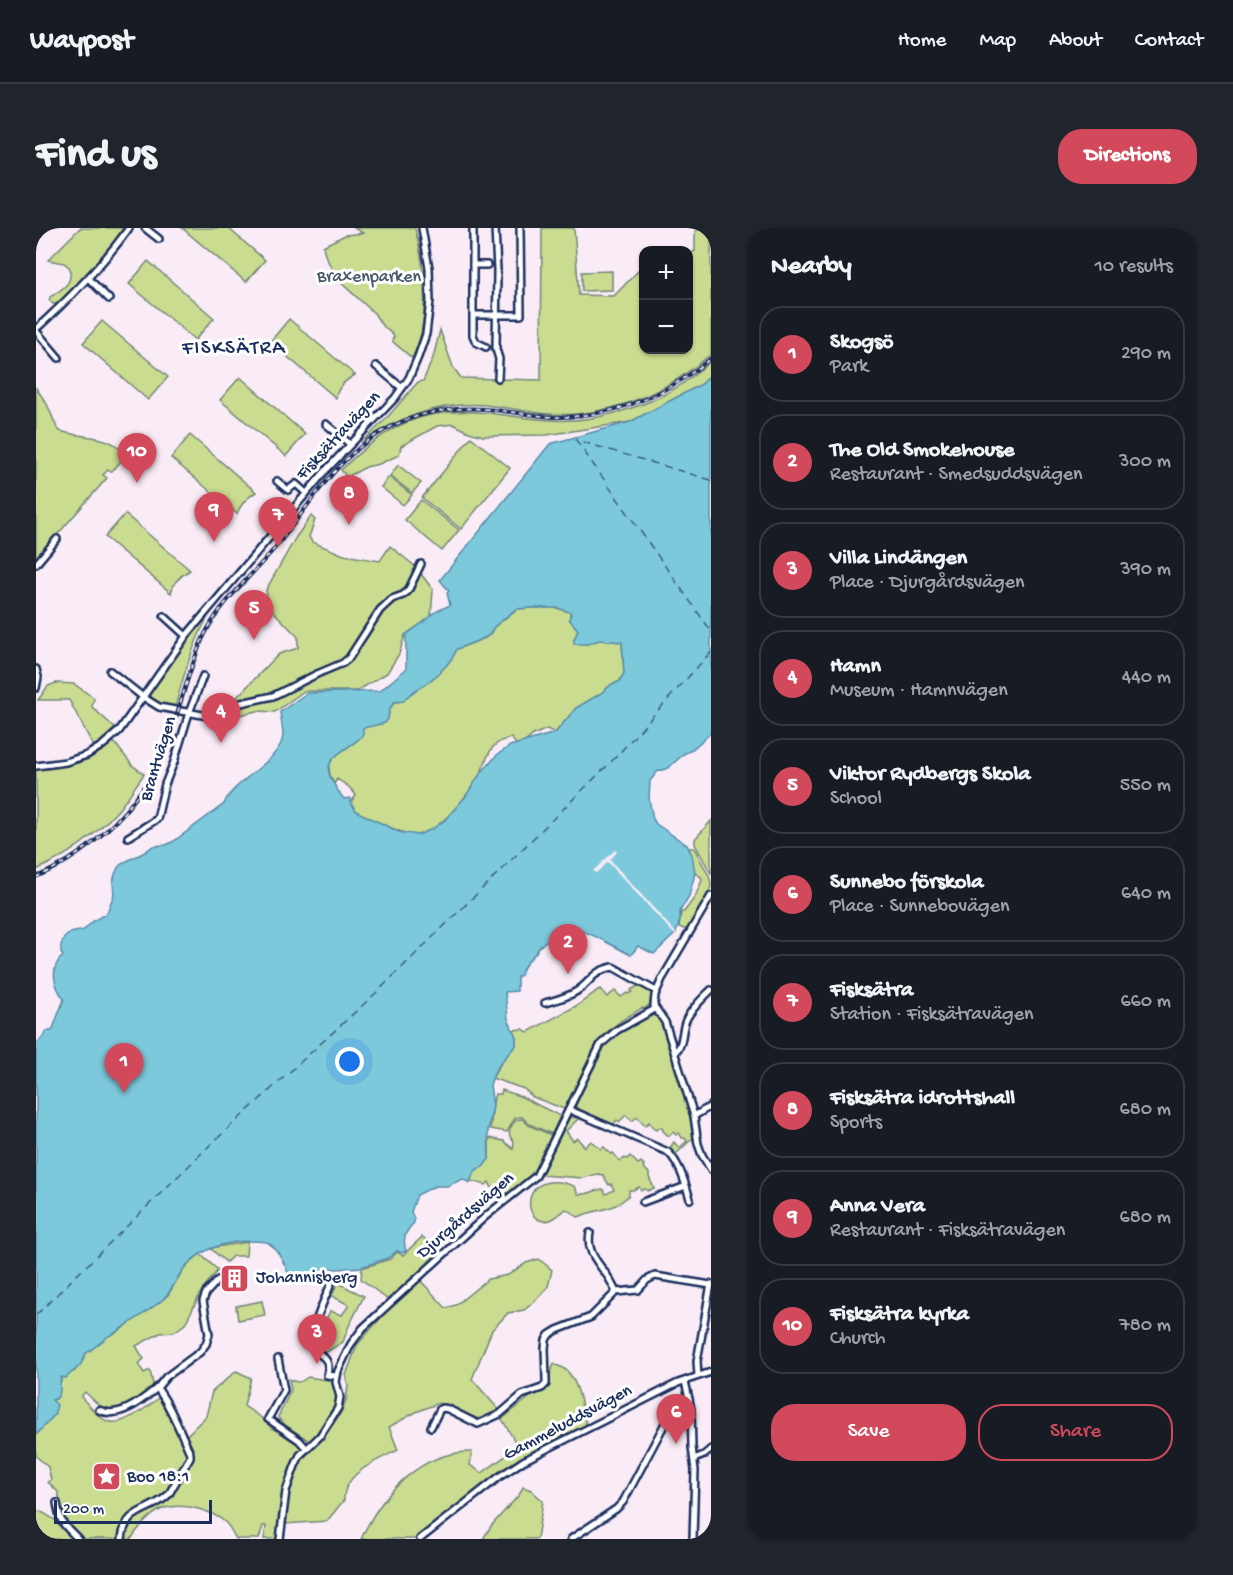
<!DOCTYPE html>
<meta charset="utf-8">
<style>
:root{--surface:#171b24;--page:#20242c;--text:#f1f3f6;--muted:#9ea1a6;--line:#363941;--accent:#d1495b}
body{margin:0;font-family:"Gochi Hand",sans-serif;background:var(--page);color:var(--text)}
.controls{position:absolute;right:18px;top:18px;display:grid;overflow:hidden;border-radius:12px;box-shadow:0 2px 4px #0004}
.controls button{width:54px;height:54px;display:grid;place-items:center;padding:0;border:0;border-bottom:2px solid var(--line);background:var(--surface);color:var(--text);font:30px sans-serif}
.scale{position:absolute;left:18px;bottom:15px;width:158px;box-sizing:border-box;padding-left:6px;border:3px solid #1b2f5e;border-top:0;font-size:16px;line-height:21px;white-space:nowrap;color:#1b2f5e;-webkit-text-stroke:4px #fff;paint-order:stroke}
.you{position:absolute;left:314px;top:834px;width:21px;height:21px;margin:-15px;border:4px solid #fff;border-radius:50%;background:#1a73e8;box-shadow:0 0 0 9px #1a73e833}
.badge{display:grid;place-items:center;width:39px;height:39px;border-radius:50%;background:var(--accent);color:#fff;font-size:20px;font-weight:700}
.pin{position:absolute;translate:-50% -50px;filter:drop-shadow(0 2px 3px #0008)}
.pin::after{content:'';position:absolute;top:32px;width:21px;height:18px;background:inherit;clip-path:polygon(0 0,100% 0,50% 100%)}
.list{margin:0;padding:0;list-style:none}
h2{display:flex;justify-content:space-between;align-items:center;height:78px;margin:0;padding:0 24px;font-size:26px}
h2 small{font-size:20px;font-weight:400;color:var(--muted)}
.list li{display:grid;grid-template-columns:39px 1fr auto;gap:18px;align-items:center;box-sizing:border-box;height:96px;margin:0 12px 12px;padding:0 12px;border:2px solid var(--line);border-radius:24px}
.list b{display:block;font-size:22px;white-space:nowrap}
.list p{margin:0;font-size:20px;white-space:nowrap;color:var(--muted)}
.list em{font-size:20px;font-style:normal;color:var(--muted)}
.actions{display:flex;gap:12px;padding:18px 24px}
.actions a{flex:1;padding:14px 0;border:2px solid var(--accent);border-radius:24px;text-align:center;font-size:21px;color:var(--accent)}
.actions .main{background:var(--accent);color:#fff}
.map{position:relative;flex:none;width:675px;height:1311px;overflow:hidden;border-radius:24px}
header{display:flex;align-items:center;gap:36px;box-sizing:border-box;height:84px;padding:0 30px;background:var(--surface);border-bottom:2px solid var(--line)}
header strong{font-size:28px}
nav{display:flex;gap:33px;margin-inline-start:auto;font-size:21px}
.intro{display:flex;align-items:center;justify-content:space-between;box-sizing:border-box;height:144px;padding:0 36px}
h1{margin:0;font-size:42px}
.button{padding:15px 27px;border-radius:24px;background:var(--accent);color:#fff;font-size:21px;font-weight:700}
main{display:flex;gap:36px;padding:0 36px}
aside{flex:1;background:var(--surface);border-radius:24px;box-shadow:0 2px 4px #0004}
.map>svg:first-child{display:block}
.green{fill:#cadc90;stroke:#728677;stroke-width:1.5}
.water{fill:#7dc9dc;stroke:#568baa;stroke-width:1.5;fill-rule:evenodd}
.pier{fill:#faecf6}
.lines{fill:none;stroke-linecap:round;stroke-linejoin:round}
.ferry{stroke:#385d84;stroke-width:1.5;stroke-dasharray:8 6;stroke-linecap:butt}
.minor-casing{stroke:#1b2f5e;stroke-width:10}
.minor{stroke:#fff;stroke-width:5}
.rail-casing{stroke:#1b2f5e;stroke-width:4}
.rail{stroke:#fff;stroke-width:1.5;stroke-dasharray:4.5;stroke-linecap:butt}
.labels{text-anchor:middle;dominant-baseline:central;stroke-width:6;stroke-linejoin:round;paint-order:stroke}
.park-label{font-size:18px;fill:#475a6a;stroke:#fff}
.street-label{font-size:18px;fill:#1b2f5e;stroke:#fff}
.poi-label{font-size:18px;fill:#1b2f5e;stroke:#fff;text-anchor:start}
.quarter-label{font-size:21px;letter-spacing:1.5px;fill:#1b2f5e;stroke:#fff}
</style>
<header>
<strong>Waypost</strong>
<nav><a>Home</a><a>Map</a><a>About</a><a>Contact</a></nav>
</header>
<div class="intro"><h1>Find us</h1><a class="button">Directions</a></div>
<main>
<div class="map">
<svg width="675" height="1311" viewBox="0 0 675 1311">
<rect width="100%" height="100%" fill="#faecf6"/>
<filter id="ink" filterUnits="userSpaceOnUse"><feTurbulence type="fractalNoise" baseFrequency=".0167" numOctaves="2"/><feDisplacementMap in="SourceGraphic" scale="12" xChannelSelector="R" yChannelSelector="G"/><feConvolveMatrix kernelMatrix="1 2 1 2 8 2 1 2 1" color-interpolation-filters="sRGB"/></filter>
<g filter="url(#ink)">
<g class="green">
<path d="M44 0H87C70 28 48 51 26 75L17 76 13 72 14 69C27 60 36 58 34 40L28 35 12 32Z"/>
<path d="M146 0H192L229 32 210 54Z"/>
<path d="M318 0H379C389 37 395 96 376 130L356 113 358 108 345 96 338 85 301 51 289 27 287 18 309 7 327 5Z"/>
<path d="M506 0H538L543 67 578 68 603 42 607 41 608 122H652L653 26 659 23V3L668 0H675V126C636 160 592 181 540 186 509 189 479 180 449 177 404 174 361 190 325 215L349 192 382 154 387 153 397 130 404 102 417 139 425 150 505 152Z"/>
<path d="M112 33 178 90 159 112 93 56Z"/>
<path d="M576 43V62L546 63V44Z"/>
<path d="M253 91 319 147C310 152 301 160 300 170L234 114Z"/>
<path d="M66 93 132 149 112 172 47 115Z"/>
<path d="M675 133V147L666 156 594 194 511 207 447 208 433 204 417 196 401 198 365 218 363 227 343 236 330 239 311 249 305 242C349 198 389 177 452 185 481 188 510 194 539 192 570 190 612 177 638 161 652 153 663 143 675 133Z"/>
<path d="M204 149 269 206 250 228 184 172Z"/>
<path d="M0 160 11 176 22 202C40 210 62 206 78 216 82 219 86 223 89 226V229L75 244 72 242 67 247 71 250 0 331Z"/>
<path d="M154 207 220 264C212 269 204 277 201 286L135 230Z"/>
<path d="M435 209 474 240 425 301 386 270Z"/>
<path d="M362 237 385 255 376 265 354 248Z"/>
<path d="M353 249 376 267 367 277 345 259Z"/>
<path d="M385 272 423 302 406 323 369 292Z"/>
<path d="M89 286 154 342C145 347 137 355 135 365L69 309Z"/>
<path d="M275 288 279 292 273 309 276 314 308 327 344 333 354 318 380 339 397 362 395 389 369 407 363 426 351 445 321 463H268L239 484 221 483 190 490 192 478 243 426 262 420V409L233 379 230 362 260 309Z"/>
<path d="M494 380H521L534 384V389L542 402 538 412 551 416 563 412 586 414 588 445 583 454 576 456 564 466 540 480 519 505 511 501 497 507 488 515 481 517 475 510C452 514 453 529 444 546 434 564 402 608 379 607 368 606 359 602 349 597 341 593 326 588 320 583 318 580 317 577 315 575L320 567 313 559 301 551 298 556C282 527 308 526 325 509L326 500C336 496 342 499 352 491L353 483 358 474 367 473C374 464 382 461 391 455 403 446 415 435 421 421L449 410 454 406 458 399 481 381Z"/>
<path d="M174 385C157 415 148 446 139 479 128 477 112 476 114 462L151 411Z"/>
<path d="M20 455 38 456 58 470 56 479 79 500 58 519 33 472H2L12 458Z"/>
<path d="M78 514 96 537 108 546C100 557 92 570 83 581 60 607 32 628 0 642V542C32 540 53 535 78 514Z"/>
<path d="M675 593V646L659 616V611Z"/>
<path d="M653 620H658L673 648C675 653 675 653 675 658 674 665 656 694 651 702L643 699 645 684H648L659 669 666 652 665 649 659 645Z"/>
<path d="M603 757H605L616 765 614 776 608 781 606 780 586 792 572 803 562 814 532 878 528 881 497 869 488 861 456 850 466 833 480 817V809L477 802 487 801 492 804 542 777 562 762 564 761 571 769 579 763 585 769 591 765 592 766 596 764 595 762Z"/>
<path d="M613 786H620L627 793 646 858 655 883 659 908 639 927 633 921 638 914 643 920 651 913 649 910H646L643 905 640 907 637 904 633 908 628 904 625 899 620 902 619 900 618 901 613 894 609 898 601 889 596 893 590 887 583 894 581 892 577 897 539 879 564 823C575 805 595 797 613 786Z"/>
<path d="M466 862 486 869 524 888 516 906 493 896 486 889 479 890 471 904 454 901C456 891 456 874 459 866H465Z"/>
<path d="M533 889 543 890 530 903 537 913 541 910 549 919 555 913 565 921 568 919 575 926 577 925 584 933 589 930 591 931 594 928 602 936 605 934 608 937 607 939 613 945V949L618 960 611 963 610 961 605 962 603 959 597 962H593V967C577 984 562 980 542 989L530 981C525 985 520 990 514 992 485 1001 482 937 538 958L542 966C550 968 558 962 567 961L570 966 578 962 575 956 573 957 567 947 561 946 547 950 505 947Z"/>
<path d="M486 891 493 897 515 907 507 927 501 937 502 941 498 946 465 972 460 968 453 954 450 957 434 953 437 944 453 931V910L468 913 477 921 478 914C470 906 473 900 480 892Z"/>
<path d="M386 1009 403 1023 385 1042 384 1052 410 1080 420 1077 452 1051 472 1047 490 1035 503 1031 516 1042 512 1059 497 1075 488 1082 472 1085 456 1102 436 1151 464 1183 445 1192 403 1175 380 1184 353 1199 362 1222C342 1232 307 1245 308 1272L291 1293 249 1296 250 1268 261 1239 274 1222 291 1205 304 1186 310 1172 312 1158 310 1147 321 1117 357 1076 325 1051 326 1040 354 1031 361 1024 367 1027Z"/>
<path d="M211 1014 210 1028H197L190 1034 174 1020Z"/>
<path d="M164 1026 182 1042 166 1062 149 1096 138 1104 124 1105 100 1118 108 1131 102 1136 108 1145 114 1142 118 1161C104 1172 87 1184 69 1183L49 1164 45 1169C53 1177 63 1191 74 1194 89 1197 113 1178 124 1169 134 1182 138 1198 146 1212L170 1188 176 1164 200 1143 215 1150 208 1178 236 1197 235 1199 240 1203 242 1201 265 1215 268 1221C245 1243 246 1281 240 1311H228L230 1298H227L223 1311H200C197 1306 194 1299 190 1295 176 1282 148 1275 129 1280 116 1284 102 1300 95 1311H48L28 1290 22 1264 12 1254 15 1252 12 1239 0 1228V1207L18 1187 16 1172 20 1171 26 1149 39 1143 49 1126 72 1108 81 1104 125 1073 132 1067 148 1040Z"/>
<path d="M302 1055 328 1068 312 1100 307 1114 289 1125 283 1119C283 1105 288 1096 294 1083L306 1087 313 1077 296 1068Z"/>
<path d="M226 1073 229 1087 202 1092 200 1078Z"/>
<path d="M518 1136C521 1138 524 1138 527 1140 543 1149 546 1183 551 1199L507 1219 483 1233 441 1262 381 1311H325C345 1267 384 1223 436 1224L434 1237 446 1245 482 1219 466 1191 494 1169 506 1162 510 1157Z"/>
<path d="M272 1149 297 1153 302 1173 300 1178 282 1207 274 1214C265 1206 246 1198 242 1189L255 1162 253 1151C262 1156 265 1154 272 1149Z"/>
<path d="M487 1259 495 1262 507 1273 501 1311H447L455 1298 483 1267Z"/>
<path d="M0 1283C9 1283 14 1291 22 1293L26 1299 40 1311H0Z"/>
</g>
<path class="water" d="M675 147V505L654 523 649 525 632 540 621 544 614 553 613 571 617 591 620 596 651 617 656 627 659 645 653 668 644 683V692L640 705 618 726 602 718 595 727C582 721 547 699 534 701 530 701 526 705 522 707 512 711 505 715 500 724 495 731 486 737 485 747L481 749V763L469 764 472 791 480 809V817L466 833 459 843 454 857 457 878 452 902 453 931 447 939C436 941 438 948 433 955L427 951 411 958H399L381 967 375 984C376 986 379 992 378 994 378 996 376 997 375 998 368 1006 367 1013 370 1023L365 1025 361 1023 352 1030 325 1039 302 1041 291 1040 277 1047 267 1050 264 1053 258 1054C253 1050 253 1048 251 1042 246 1031 241 1020 231 1014 201 1010 165 1017 146 1043 139 1053 135 1065 125 1073 112 1083 98 1093 83 1102 79 1105 75 1107 71 1109 64 1115 57 1121 49 1126 47 1139 37 1142 30 1150L25 1149C23 1157 27 1170 16 1172L21 1177 18 1187 0 1207V817L11 803H16L28 771C18 758 13 740 27 728L25 725V717L28 710 34 705 48 702 57 693 71 685 78 666 77 655 79 646 83 638 89 634 109 624 117 618 130 617 138 613 188 576C198 551 244 534 247 508 247 501 245 492 244 484L271 465 344 463 370 441V407L394 389 399 384 414 377 411 365 413 363 404 352 514 216 594 194 666 156ZM494 380H521L534 384 535 386 533 391 542 402 538 412V416H551L563 412 586 414 588 445 583 454 576 456 564 466 540 480 519 505 474 518 461 527 444 546 430 568 409 592 396 601 382 607 363 604 320 583 314 573V570L308 571C302 564 299 558 295 551 284 530 313 521 325 509L327 505V500L349 495 352 491 353 483 358 474 367 473C374 464 382 461 391 455 403 446 415 435 421 421L448 410 454 406 458 399 480 381Z"/>
<path class="pier" d="M579 622 581 624 574 632 640 705 639 707 572 634 560 645 557 643Z"/>
<g class="lines">
<g class="ferry">
<path d="M675 252 540 212 675 403"/>
<path d="M0 1087 173 918 341 764 577 532 675 424"/>
</g>
<defs>
<g id="minor">
<path d="M109 0 123 11"/>
<path d="M437 0V107L440 114 450 119"/>
<path d="M459 0 461 42 460 121 463 131 462 150"/>
<path d="M437 37H451"/>
<path d="M52 50 73 71"/>
<path d="M438 87H485L484 0"/>
<path d="M0 101C34 70 66 38 93 0"/>
<path d="M0 103 23 130"/>
<path d="M340 138 366 160"/>
<path d="M290 196 314 216"/>
<path d="M241 253 252 262 260 256 270 265"/>
<path d="M0 336 21 311"/>
<path d="M128 388 150 408"/>
<path d="M0 441 2 449 0 460"/>
<path d="M74 443 107 469 123 479 172 488 191 483 205 475 237 468 281 446 307 435 313 430 344 382 356 371 367 367 372 363 385 336"/>
<path d="M0 538 30 534 51 527 67 517 83 503 150 408 291 241 359 170 373 150 382 129 390 106 394 73 393 40 386 0"/>
<path d="M92 609 121 591 129 556 138 534 153 485 167 448"/>
<path d="M675 668 626 751 619 767 618 778 629 794 658 888 662 916 666 927 675 942"/>
<path d="M509 775C520 772 532 769 541 763 557 753 554 744 577 739L620 763"/>
<path d="M639 824C648 817 645 803 650 792 655 781 666 771 675 762"/>
<path d="M534 882 632 924C644 936 649 955 654 971"/>
<path d="M658 888 675 878"/>
<path d="M607 974 650 958"/>
<path d="M554 1005C550 1023 561 1033 570 1046 574 1051 577 1058 580 1064"/>
<path d="M295 1056C288 1073 274 1100 278 1118 281 1130 296 1126 291 1147L300 1148"/>
<path d="M242 1131 248 1162 232 1191 263 1212 271 1221"/>
<path d="M662 1148 661 1133 675 1056"/>
<path d="M653 1171 655 1182 656 1219 659 1242 657 1311"/>
<path d="M63 1182C83 1192 106 1172 121 1160"/>
<path d="M395 1199 404 1181 407 1180 412 1181 442 1196 464 1186 486 1167 506 1160 510 1156V1152L509 1120 510 1112 513 1107 521 1102 555 1089 580 1064 602 1062 611 1052 619 1048 675 1057"/>
<path d="M658 1231 668 1227 675 1221"/>
<path d="M21 1275C25 1298 27 1295 42 1311"/>
<path d="M86 1311C89 1279 115 1285 133 1266L154 1229V1225C144 1203 135 1179 121 1160L130 1149 164 1124 170 1116 173 1106 167 1073 170 1065 182 1052"/>
<path d="M244 1311 250 1263 259 1238 264 1227 284 1208 302 1180 304 1169 300 1154 302 1143 315 1116 327 1100 352 1077 450 988 500 948 565 816 581 802 619 781"/>
<path d="M384 1311 463 1249 487 1233 642 1155 675 1144"/>
<path d="M535 1311 580 1281 587 1274 634 1186 643 1175 653 1171 649 1153"/>
</g>
</defs>
<use href="#minor" class="minor-casing"/>
<use href="#minor" class="minor"/>
<defs>
<path id="rail" d="M0 649C59 624 109 572 132 512 146 477 152 440 169 406 185 374 216 347 239 320 266 287 289 248 323 220 358 190 403 178 448 181 479 183 510 192 541 188 593 183 636 163 675 130"/>
</defs>
<use href="#rail" class="rail-casing"/>
<use href="#rail" class="rail"/>
</g>
</g>
<defs>
<symbol id="building-square" viewBox="-11 -11 22 22"><rect x="-9" y="-9" width="18" height="18" rx="4" fill="#d1495b" stroke="#fff"/><path d="M-4-6H4V6H1V3H-1V6H-4ZM-2.5-4.3h1.7v1.8h-1.7ZM.8-4.3h1.7v1.8H.8ZM-2.5-1h1.7V.8h-1.7ZM.8-1h1.7V.8H.8Z" fill="#fff"/></symbol>
<symbol id="sight-square" viewBox="-11 -11 22 22"><rect x="-9" y="-9" width="18" height="18" rx="4" fill="#d1495b" stroke="#fff"/><path d="M0-6L1.8-2.2L6-1.7L2.9 1.2L3.7 5.4L0 3.3L-3.7 5.4L-2.9 1.2L-6-1.7L-1.8-2.2Z" fill="#fff"/></symbol>
</defs>
<g fill-rule="evenodd">
<use href="#building-square" x="182" y="1034" width="33" height="33"/>
<use href="#sight-square" x="54" y="1232" width="33" height="33"/>
</g>
<g class="labels">
<g class="park-label">
<text x="333" y="49">Braxenparken</text>
</g>
<g class="street-label">
<text transform="translate(303 208) rotate(-47)">Fisksätravägen</text>
<text transform="translate(123 531) rotate(-73)">Brantvägen</text>
<text transform="translate(430 988) rotate(-41)">Djurgårdsvägen</text>
<text transform="translate(532 1195) rotate(-28)">Gammeluddsvägen</text>
</g>
<g class="poi-label">
<text x="220" y="1050">Johannisberg</text>
<text x="91" y="1249">Boo 18:1</text>
</g>
<g class="quarter-label">
<text x="198" y="121">FISKSÄTRA</text>
</g>
</g>
</svg>
<div class="controls">
<button>+</button>
<button>−</button>
</div>
<div class="scale">200 m</div>
<div class="you"></div>
<div class="pin badge" style="left:88px;top:865px">1</div>
<div class="pin badge" style="left:532px;top:746px">2</div>
<div class="pin badge" style="left:281px;top:1136px">3</div>
<div class="pin badge" style="left:185px;top:515px">4</div>
<div class="pin badge" style="left:218px;top:412px">5</div>
<div class="pin badge" style="left:640px;top:1216px">6</div>
<div class="pin badge" style="left:242px;top:319px">7</div>
<div class="pin badge" style="left:313px;top:297px">8</div>
<div class="pin badge" style="left:178px;top:314px">9</div>
<div class="pin badge" style="left:101px;top:255px">10</div>
</div>
<aside>
<h2>Nearby<small>10 results</small></h2>
<ul class="list">
<li><span class="badge">1</span><div><b>Skogsö</b><p>Park</p></div><em>290 m</em></li>
<li><span class="badge">2</span><div><b>The Old Smokehouse</b><p>Restaurant · Smedsuddsvägen</p></div><em>300 m</em></li>
<li><span class="badge">3</span><div><b>Villa Lindängen</b><p>Place · Djurgårdsvägen</p></div><em>390 m</em></li>
<li><span class="badge">4</span><div><b>Hamn</b><p>Museum · Hamnvägen</p></div><em>440 m</em></li>
<li><span class="badge">5</span><div><b>Viktor Rydbergs Skola</b><p>School</p></div><em>550 m</em></li>
<li><span class="badge">6</span><div><b>Sunnebo förskola</b><p>Place · Sunnebovägen</p></div><em>640 m</em></li>
<li><span class="badge">7</span><div><b>Fisksätra</b><p>Station · Fisksätravägen</p></div><em>660 m</em></li>
<li><span class="badge">8</span><div><b>Fisksätra idrottshall</b><p>Sports</p></div><em>680 m</em></li>
<li><span class="badge">9</span><div><b>Anna Vera</b><p>Restaurant · Fisksätravägen</p></div><em>680 m</em></li>
<li><span class="badge">10</span><div><b>Fisksätra kyrka</b><p>Church</p></div><em>780 m</em></li>
</ul>
<div class="actions"><a class="main">Save</a><a>Share</a></div>
</aside>
</main>
